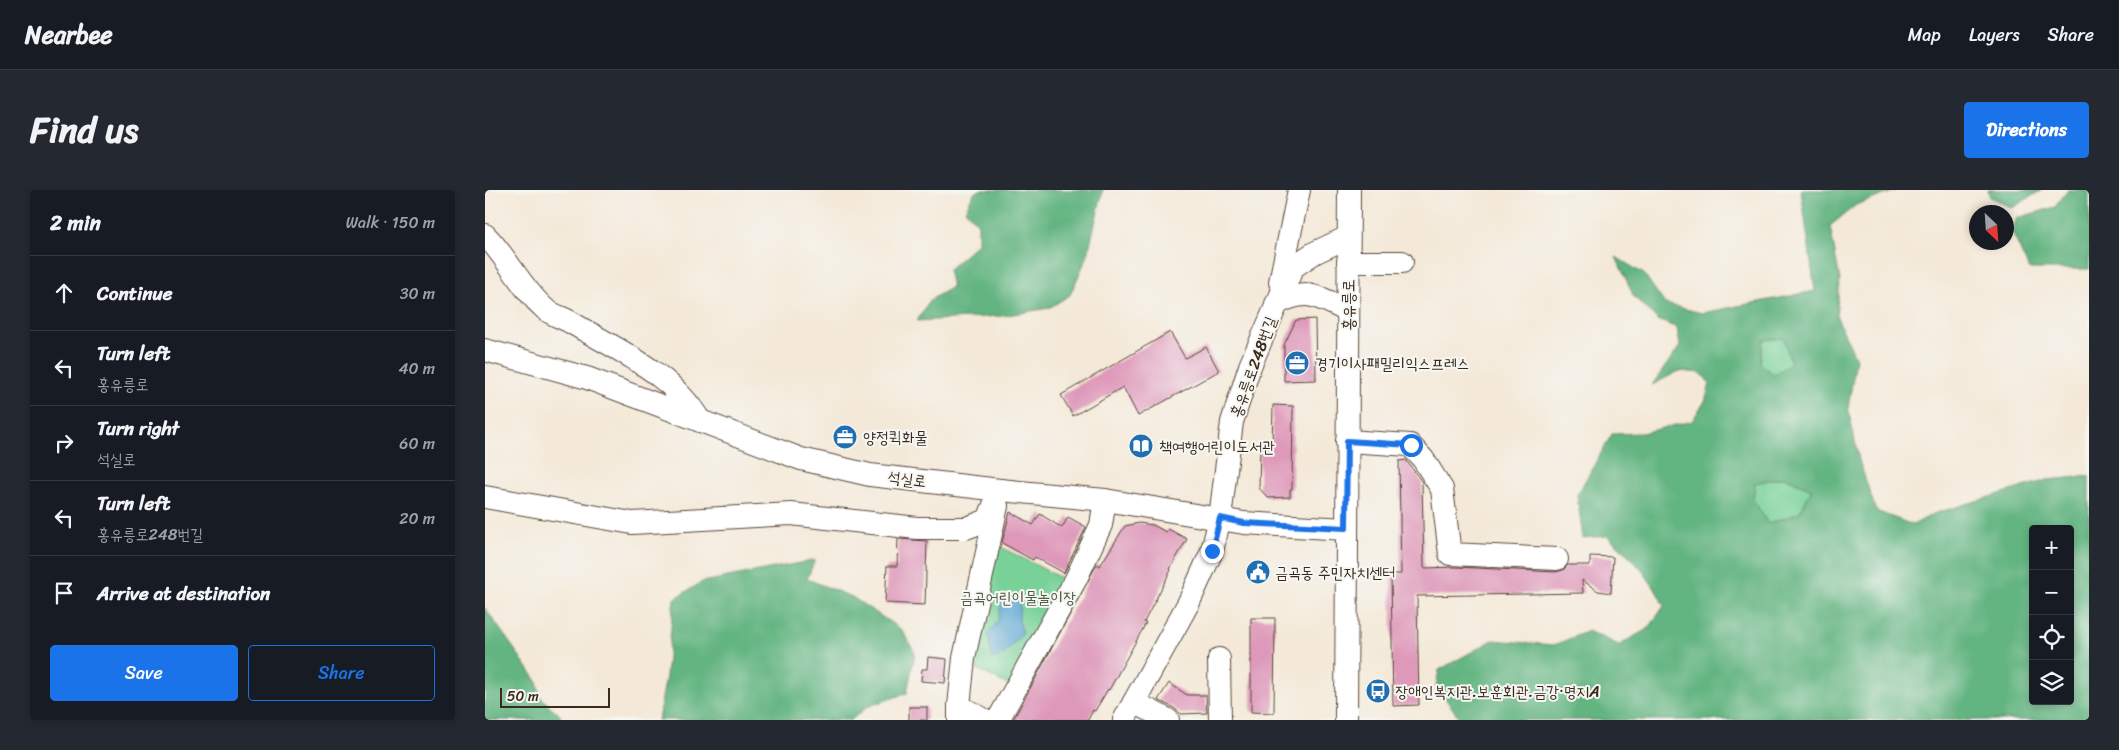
<!DOCTYPE html>
<meta charset="utf-8">
<style>
:root{--surface:#171b24;--page:#242831;--text:#f1f3f6;--muted:#9ea1a6;--line:#363941;--accent:#1a73e8}
body{margin:0;font-family:Sriracha,"Poor Story",sans-serif;background:var(--page);color:var(--text)}
.controls{position:absolute;right:15px;bottom:15px;display:grid;overflow:hidden;border-radius:5px;box-shadow:0 2px 8px #0003}
.controls button{width:45px;height:45px;display:grid;place-items:center;padding:0;border:0;border-bottom:1px solid var(--line);background:var(--surface);color:var(--text);font:25px sans-serif}
.compass{position:absolute;left:1484px;top:15px;width:45px;height:45px;border-radius:50%;background:var(--surface);box-shadow:0 2px 8px #0003;rotate:155deg}
.scale{position:absolute;left:15px;bottom:12px;width:110px;box-sizing:border-box;padding-left:5px;border:2px solid #3b2a1e;border-top:0;font-size:14px;line-height:18px;white-space:nowrap;color:#3b2a1e;-webkit-text-stroke:4px #f6f6f2;paint-order:stroke}
.stop{position:absolute;width:15px;height:15px;margin:-11px;border:4px solid #1a73e8;border-radius:50%;background:#fff}
.stop.end{background:#1a73e8;border-color:#fff;box-shadow:0 1px 5px #0008}
.list{margin:0;padding:0;list-style:none}
h2{display:flex;justify-content:space-between;align-items:center;height:65px;margin:0;padding:0 20px;font-size:21px}
h2 small{font-size:16px;font-weight:400;color:var(--muted)}
.list li{display:grid;grid-template-columns:32px 1fr auto;gap:15px;align-items:center;box-sizing:border-box;height:75px;padding:0 20px;border-top:1px solid var(--line)}
.list b{display:block;font-size:19px;white-space:nowrap}
.list p{margin:0;font-size:16px;white-space:nowrap;color:var(--muted)}
.list em{font-size:16px;font-style:normal;color:var(--muted)}
.actions{display:flex;gap:10px;padding:15px 20px}
.actions a{flex:1;padding:11px 0;border:1px solid var(--accent);border-radius:5px;text-align:center;font-size:18px;color:var(--accent)}
.actions .main{background:var(--accent);color:#fff}
.icon{flex:none;width:28px;height:28px;fill:none;stroke:currentColor;stroke-width:2;stroke-linecap:round;stroke-linejoin:round}
.map{position:relative;flex:none;width:1604px;height:530px;overflow:hidden;border-radius:5px}
header{display:flex;align-items:center;gap:30px;box-sizing:border-box;height:70px;padding:0 25px;background:var(--surface);border-bottom:1px solid var(--line)}
header strong{font-size:24px}
nav{display:flex;gap:28px;margin-inline-start:auto;font-size:18px}
.intro{display:flex;align-items:center;justify-content:space-between;box-sizing:border-box;height:120px;padding:0 30px}
h1{margin:0;font-size:35px}
.button{padding:12px 22px;border-radius:5px;background:var(--accent);color:#fff;font-size:18px;font-weight:700}
main{display:flex;gap:30px;padding:0 30px}
aside{flex:1;background:var(--surface);border-radius:5px;box-shadow:0 2px 8px #0003}
.map>svg:first-child{display:block}
.green{fill:#78d298;stroke:#5a7e5b}
.forest{fill:#62b480;stroke:#4e6f4f;fill-rule:evenodd}
.water{fill:#5aa5d2;stroke:#4a6878}
.building{fill:#de98b9}
.lines{fill:none;stroke-linecap:round;stroke-linejoin:round}
.minor-casing{stroke:#57473a;stroke-width:24}
.minor{stroke:#fff;stroke-width:22}
.route{stroke:#1a73e8;stroke-width:6}
.labels{text-anchor:middle;dominant-baseline:central;stroke-width:4;stroke-linejoin:round;paint-order:stroke}
.street-label{font-size:16px;fill:#3b2a1e;stroke:#f6f6f2}
.poi-label{font-size:16px;fill:#3b2a1e;stroke:#f6f6f2;text-anchor:start}
.park-label{font-size:16px;fill:#4d5c43;stroke:#f6f6f2}
</style>
<header>
<strong>Nearbee</strong>
<nav><a>Map</a><a>Layers</a><a>Share</a></nav>
</header>
<div class="intro"><h1>Find us</h1><a class="button">Directions</a></div>
<main>
<aside>
<h2>2 min<small>Walk · 150 m</small></h2>
<ul class="list">
<li><svg class="icon" aria-label="ahead" viewBox="0 0 24 24"><path d="M12 20V5M6 11l6-6 6 6"/></svg><div><b>Continue</b></div><em>30 m</em></li>
<li><svg class="icon" aria-label="left" viewBox="0 0 24 24"><path d="M17 20v-9H6M10 6l-5 5 5 5"/></svg><div><b>Turn left</b><p>홍유릉로</p></div><em>40 m</em></li>
<li><svg class="icon" aria-label="right" viewBox="0 0 24 24"><path d="M7 20v-9h11M14 6l5 5-5 5"/></svg><div><b>Turn right</b><p>석실로</p></div><em>60 m</em></li>
<li><svg class="icon" aria-label="left" viewBox="0 0 24 24"><path d="M17 20v-9H6M10 6l-5 5 5 5"/></svg><div><b>Turn left</b><p>홍유릉로248번길</p></div><em>20 m</em></li>
<li><svg class="icon" aria-label="arrive" viewBox="0 0 24 24"><path d="M6 21V4h12l-3 4 3 4H6"/></svg><div><b>Arrive at destination</b></div></li>
</ul>
<div class="actions"><a class="main">Save</a><a>Share</a></div>
</aside>
<div class="map">
<svg width="1604" height="530" viewBox="0 0 1604 530">
<rect width="100%" height="100%" fill="#f6f6f2"/>
<filter id="ink" filterUnits="userSpaceOnUse"><feTurbulence type="fractalNoise" baseFrequency=".02" numOctaves="2"/><feDisplacementMap in="SourceGraphic" scale="10" xChannelSelector="R" yChannelSelector="G"/><feConvolveMatrix kernelMatrix="1 2 1 2 8 2 1 2 1" color-interpolation-filters="sRGB"/></filter>
<filter id="wash" filterUnits="userSpaceOnUse"><feTurbulence type="fractalNoise" baseFrequency=".0096" numOctaves="4" result="noise"/><feDisplacementMap in="SourceGraphic" scale="20" xChannelSelector="R" yChannelSelector="G"/><feGaussianBlur stdDeviation="1.12" result="paint"/><feColorMatrix in="noise" values="0 0 0 0 0 0 0 0 0 0 0 0 0 0 0 0 0 1.4 0 .05"/><feComposite in="paint" operator="in"/></filter>
<g filter="url(#wash)">
<rect width="100%" height="100%" fill="#f4e9d8"/>
<g class="green">
<path d="M1299 148 1306 173 1289 186 1275 173 1278 150Z"/>
<path d="M1299 287 1327 299 1314 323 1283 334 1268 309 1270 293Z"/>
<path d="M508 353 582 391 525 496 484 475Z"/>
</g>
<g class="forest">
<path d="M495 0H618L602 67 585 105 564 118 517 126 432 131 445 110 467 97 463 80 493 53V34L480 20 489 3Z"/>
<path d="M1316 0H1413L1371 15 1345 36 1355 90 1351 125 1371 169 1363 218 1374 270 1391 321 1428 335 1448 324 1562 290 1604 286V530H976L951 496 954 480 1008 450 1069 455 1103 441 1134 455 1164 438 1179 416C1167 389 1146 365 1122 346L1098 348 1092 305 1127 244 1157 243 1207 231 1220 211 1225 194 1216 183 1194 181 1167 195 1195 156 1192 138 1173 130 1149 107 1131 67 1159 84 1180 114 1217 123 1330 101ZM1299 148 1306 173 1289 185 1275 173 1278 150ZM1299 287 1327 299 1314 323 1283 334 1268 309 1270 293ZM1548 339H1585V511H1548Z"/>
<path d="M1503 0H1557L1527 18 1505 7Z"/>
<path d="M1583 0H1604V79H1544L1527 42 1532 28 1570 17Z"/>
<path d="M330 370 322 389 367 407 417 440 430 463 422 503 382 517 366 530H173L181 486 189 409 217 392Z"/>
<path d="M0 418 52 491 55 507 74 524 77 530H0Z"/>
</g>
<path class="water" d="M524 409H530L535 414 534 431 538 443C530 451 520 469 507 468L503 445C505 440 509 437 512 432 517 423 511 414 524 409Z"/>
<g id="blocks">
<g class="building">
<path d="M830 129 831 190 799 191V155L811 130Z"/>
<path d="M685 142 700 168 721 157 734 181 653 226 638 197 588 226 576 205Z"/>
<path d="M788 215 808 216 807 299H805V307L783 308 774 298 775 255H787Z"/>
<path d="M921 270 937 292 939 378 971 377 1071 382 1078 380 1083 375H1105V366L1128 367 1126 403 1113 401 1097 390 1098 403 932 406 934 515 908 516 906 384H916L914 271Z"/>
<path d="M525 322 548 335 555 324 577 338 583 327 601 337 579 383 550 367 548 370 517 353Z"/>
<path d="M654 333 668 335 681 342 683 339 702 349 685 379 686 380 659 432 661 433 624 500 623 499 610 521 608 520 603 530H528L612 374 615 376 640 336Z"/>
<path d="M413 349 442 351 440 415 400 413 402 376H412Z"/>
<path d="M766 428H790L789 523 766 522Z"/>
<path d="M443 467 462 469 460 493 436 491 437 479H442Z"/>
<path d="M684 493 702 505H721L722 523 696 524 689 518 673 510Z"/>
<rect x="424" y="517" width="18" height="13"/>
</g>
</g>
</g>
<g filter="url(#ink)">
<use href="#blocks" fill-opacity="0" stroke="#57473a" stroke-width="1"/>
<g class="lines">
<defs>
<g id="minor">
<path d="M0 45C23 68 36 98 60 119 67 125 79 128 87 133 134 161 187 183 215 231"/>
<path d="M863 72H917"/>
<path d="M795 92 814 0"/>
<path d="M791 114C823 97 833 107 863 121"/>
<path d="M0 160 102 188 316 269 385 285 515 300 620 310 759 333 861 339"/>
<path d="M862 251 925 255 938 269 957 299 965 364 1072 369"/>
<path d="M0 307 147 333 306 324 432 338H481L503 330 515 300"/>
<path d="M734 469 735 530"/>
<path d="M649 512 683 530"/>
<path d="M474 516 479 468 512 316"/>
<path d="M474 530V516L500 530"/>
<path d="M513 530 591 389 616 335 620 310"/>
<path d="M639 530 704 412 727 361 735 328 747 232 765 176 808 77 829 63 863 47"/>
<path d="M861 530 864 0"/>
</g>
</defs>
<use href="#minor" class="minor-casing"/>
<use href="#minor" class="minor"/>
</g>
</g>
<g class="lines" filter="url(#ink)">
<path class="route" d="M727 361 735 328 759 333 861 338 862 251 926 255"/>
</g>
<defs>
<symbol id="office-disc" viewBox="-11 -11 22 22"><circle r="9.5" fill="#1f6fb2" stroke="#f6f6f2"/><path d="M-6-3h4V-5.5h4V-3h4V5H-6ZM-1-4.5V-3h2v-1.5ZM-6 0V1H6V0Z" fill="#fff"/></symbol>
<symbol id="library-disc" viewBox="-11 -11 22 22"><circle r="9.5" fill="#1f6fb2" stroke="#f6f6f2"/><path d="M-6-4Q-3-5.5-.7-3.5V5Q-3 3-6 4ZM6-4Q3-5.5 .7-3.5V5Q3 3 6 4Z" fill="#fff"/></symbol>
<symbol id="civic-disc" viewBox="-11 -11 22 22"><circle r="9.5" fill="#1f6fb2" stroke="#f6f6f2"/><path d="M-.6-6.5H3V-4.5H.6V-3L4-1V1h2V6H-6V1h2V-1L-.6-3ZM-1.2 2.5V6h2.4V2.5Z" fill="#fff"/></symbol>
<symbol id="bus-disc" viewBox="-11 -11 22 22"><circle r="9.5" fill="#1f6fb2" stroke="#f6f6f2"/><path d="M-5-6H5V4H4V6H2V4H-2V6H-4V4H-5ZM-3.5-4V0h7V-4ZM-3.5 1.2v1.5H-2V1.2ZM2 1.2v1.5H3.5V1.2Z" fill="#fff"/></symbol>
</defs>
<g fill-rule="evenodd">
<use href="#office-disc" x="798" y="159" width="28" height="28"/>
<use href="#office-disc" x="346" y="233" width="28" height="28"/>
<use href="#library-disc" x="642" y="242" width="28" height="28"/>
<use href="#civic-disc" x="759" y="368" width="28" height="28"/>
<use href="#bus-disc" x="879" y="487" width="28" height="28"/>
</g>
<g class="labels">
<g class="street-label">
<text transform="translate(863 115) rotate(-90)">홍유릉로</text>
<text transform="translate(768 177) rotate(-70)">홍유릉로248번길</text>
<text transform="translate(422 289) rotate(7)">석실로</text>
</g>
<g class="poi-label">
<text x="830" y="173">경기이사패밀리익스프레스</text>
<text x="378" y="247">양정퀵화물</text>
<text x="674" y="256">책여행어린이도서관</text>
<text x="790" y="382">금곡동 주민자치센터</text>
<text x="910" y="501">장애인복지관.보훈회관.금강·명지A</text>
</g>
<g class="park-label">
<text x="533" y="407">금곡어린이물놀이장</text>
</g>
</g>
</svg>
<div class="controls">
<button>+</button>
<button>−</button>
<button><svg class="icon" aria-label="locate" viewBox="0 0 24 24"><circle cx="12" cy="12" r="6"/><path d="M12 2v4M12 18v4M2 12h4M18 12h4"/></svg></button>
<button><svg class="icon" aria-label="layers" viewBox="0 0 24 24"><path d="M12 4l9 5-9 5-9-5zM3 14l9 5 9-5"/></svg></button>
</div>
<svg class="compass" viewBox="-18 -18 36 36"><path d="M0-13l5 13h-10z" fill="#e53935"/><path d="M0 13l5-13h-10z" fill="#9ea1a6"/></svg>
<div class="scale">50 m</div>
<div class="stop" style="left:926px;top:255px"></div>
<div class="stop end" style="left:727px;top:361px"></div>
</div>
</main>
